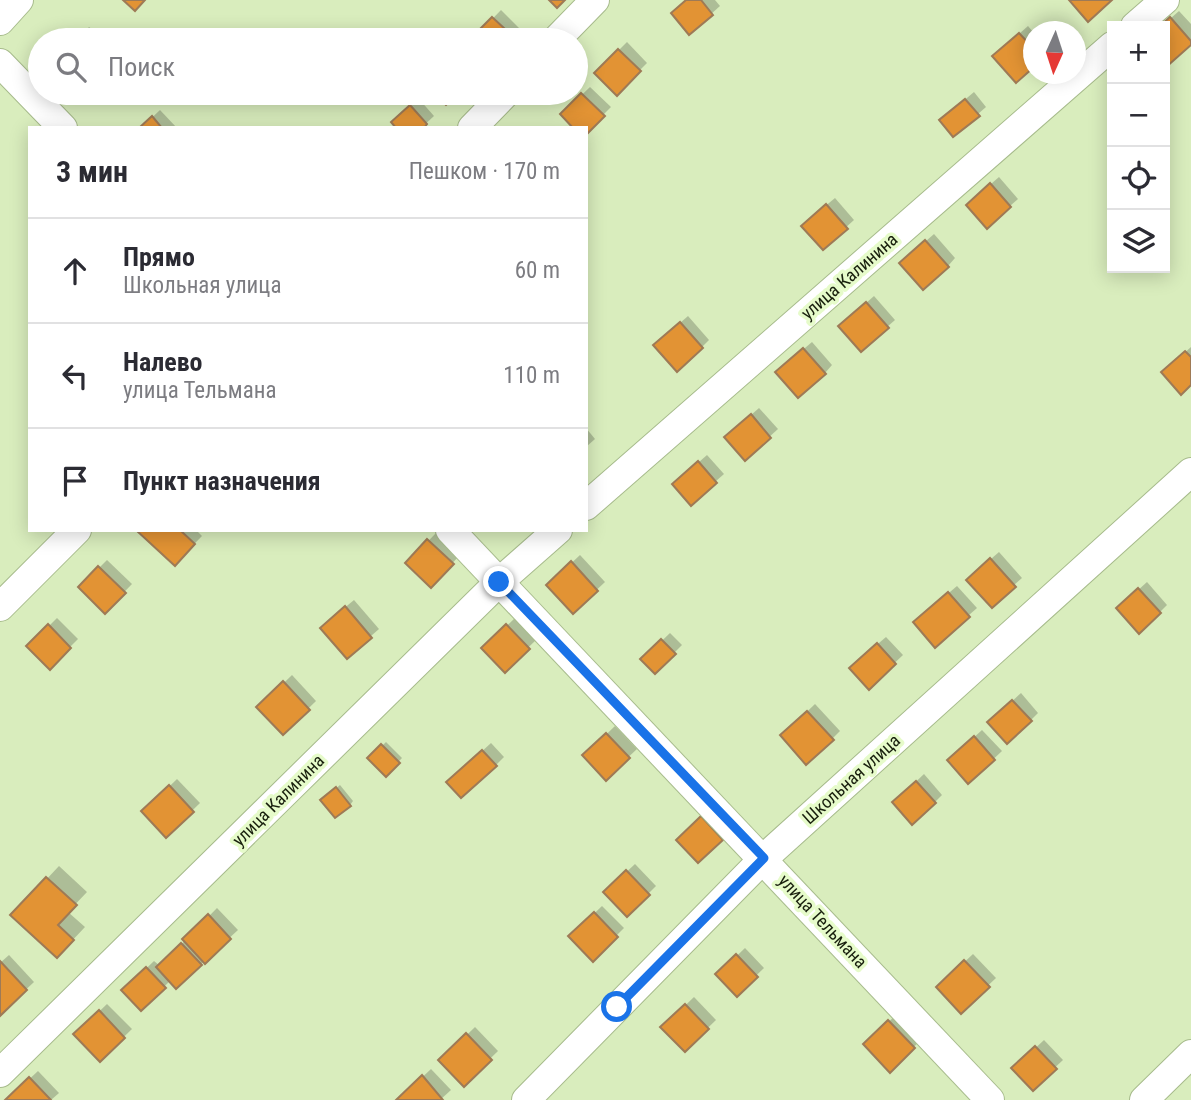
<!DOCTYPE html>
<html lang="ru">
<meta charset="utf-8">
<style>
:root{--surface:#fff;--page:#f2f2f3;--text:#2b2b33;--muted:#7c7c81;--line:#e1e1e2}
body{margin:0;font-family:"Roboto Condensed",sans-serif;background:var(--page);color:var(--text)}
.controls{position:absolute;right:21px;top:21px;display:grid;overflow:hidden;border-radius:0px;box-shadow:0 4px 18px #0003}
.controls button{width:63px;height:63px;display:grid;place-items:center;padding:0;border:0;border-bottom:2px solid var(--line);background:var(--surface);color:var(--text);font:35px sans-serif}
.compass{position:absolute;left:1023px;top:21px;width:63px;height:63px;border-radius:50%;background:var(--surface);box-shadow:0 4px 18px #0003;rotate:183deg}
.stop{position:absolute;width:21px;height:21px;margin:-16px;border:5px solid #1a73e8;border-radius:50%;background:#fff}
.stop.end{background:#1a73e8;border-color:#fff;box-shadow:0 2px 7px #0008}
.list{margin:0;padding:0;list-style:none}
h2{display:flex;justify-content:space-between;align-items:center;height:91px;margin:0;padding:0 28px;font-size:30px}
h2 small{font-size:23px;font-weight:400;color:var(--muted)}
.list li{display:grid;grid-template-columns:46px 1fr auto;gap:21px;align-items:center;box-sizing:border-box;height:105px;padding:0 28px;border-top:2px solid var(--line)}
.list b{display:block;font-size:26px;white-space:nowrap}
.list p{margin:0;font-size:23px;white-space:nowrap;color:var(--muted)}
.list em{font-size:23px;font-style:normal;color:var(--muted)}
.icon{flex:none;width:38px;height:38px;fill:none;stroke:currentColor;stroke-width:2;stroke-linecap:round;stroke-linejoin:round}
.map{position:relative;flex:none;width:1191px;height:1100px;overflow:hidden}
.search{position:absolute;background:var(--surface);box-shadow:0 4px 18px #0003;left:28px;top:28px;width:560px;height:77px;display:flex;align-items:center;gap:18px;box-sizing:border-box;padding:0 24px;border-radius:38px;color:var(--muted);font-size:26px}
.panel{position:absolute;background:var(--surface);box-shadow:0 4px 18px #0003;left:28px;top:126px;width:560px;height:406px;border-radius:0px}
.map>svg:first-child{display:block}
.shadow{fill:#0003}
.building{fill:#e29334;stroke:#9e7a56;stroke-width:2}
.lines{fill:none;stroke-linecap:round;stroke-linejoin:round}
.minor-casing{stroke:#a7bb8c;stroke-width:30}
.minor{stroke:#fff;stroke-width:28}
.route{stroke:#1a73e8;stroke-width:9}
.labels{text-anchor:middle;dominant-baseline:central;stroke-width:7;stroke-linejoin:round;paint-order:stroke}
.street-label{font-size:18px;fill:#181f0d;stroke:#e6fbca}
</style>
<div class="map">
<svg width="1191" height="1100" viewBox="0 0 1191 1100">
<rect width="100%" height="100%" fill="#d9edbd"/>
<g class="shadow">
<path d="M687 0H715L720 6 690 33Z"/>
<path d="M501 10 523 32 515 40H472Z"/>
<path d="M1179 11 1191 24V42L1165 65V26H1162Z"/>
<path d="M1028 26 1034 33V65L1002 49Z"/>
<path d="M89 27 107 40H78Z"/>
<path d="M627 42 647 63 617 93 596 73Z"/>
<path d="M590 87 611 107 586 132V128L562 114Z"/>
<path d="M974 92 986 107 978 114 949 113Z"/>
<path d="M419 99 434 116 421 128 401 115Z"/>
<path d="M160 110 177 128H141Z"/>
<path d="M999 177 1018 199 1010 206 976 197Z"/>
<path d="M835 198 854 220 823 248 811 218Z"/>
<path d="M934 234 955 258 948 266 909 256Z"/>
<path d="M874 296 895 320 887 327 848 319Z"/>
<path d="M688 316 709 340 702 347 663 338Z"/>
<path d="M812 342 832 365 825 373 785 365Z"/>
<path d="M1191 347V383L1171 365Z"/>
<path d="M759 408 778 429 745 459 734 430Z"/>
<path d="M586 428 595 439 586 447Z"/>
<path d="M707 455 724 474 691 503 682 477Z"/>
<path d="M140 530H196L202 536 175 564Z"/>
<path d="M436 533 460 555 431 586 407 563Z"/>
<path d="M999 552 1022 578 1014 585 976 572Z"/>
<path d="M580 555 605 582 573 612 548 585Z"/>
<path d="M107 560 132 584 105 612 80 587Z"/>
<path d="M1147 582 1167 605 1160 612 1126 601Z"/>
<path d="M957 586 977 608 935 645 923 615Z"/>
<path d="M354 600 379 629 347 657 330 620Z"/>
<path d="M57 618 78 639 50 667 29 646Z"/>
<path d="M515 618 536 640 505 670 484 648Z"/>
<path d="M670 633 682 645 655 672 643 659Z"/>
<path d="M886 637 903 655 869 687 859 660Z"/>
<path d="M292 675 316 701 283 733 259 707Z"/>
<path d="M1021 693 1038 713 1031 720 997 715Z"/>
<path d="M815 704 840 731 832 739 790 728Z"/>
<path d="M615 726 637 749 606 778 585 755Z"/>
<path d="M982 730 1002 751 969 782 957 753Z"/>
<path d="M386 742 402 758 386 775 370 758Z"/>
<path d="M491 743 504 757 496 765 456 775Z"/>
<path d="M924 774 942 795 935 802 902 795Z"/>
<path d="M177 779 200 803 166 836 143 812Z"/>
<path d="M340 785 353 801 350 805 326 797Z"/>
<path d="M635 864 656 886 627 915 605 892Z"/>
<path d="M59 866 87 892 68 912 85 927 69 944 13 915Z"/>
<path d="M602 906 624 928 593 959 571 936Z"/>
<path d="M217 908 238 930 176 987 170 981 141 1009 124 990 154 961 160 966Z"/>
<path d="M745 948 764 968 737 994 718 974Z"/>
<path d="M973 954 996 978 961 1011 938 987Z"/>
<path d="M9 955 34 982 0 1014V963Z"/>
<path d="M694 997 716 1020 685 1050 663 1027Z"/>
<path d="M107 1004 132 1029 100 1060 76 1034Z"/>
<path d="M897 1014 921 1040 890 1070 865 1044Z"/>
<path d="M475 1027 498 1051 464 1084 441 1060Z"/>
<path d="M1044 1040 1063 1060 1033 1088 1014 1068Z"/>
<path d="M431 1069 451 1090 440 1100H398Z"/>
<path d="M38 1071 59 1093 51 1100H7Z"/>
</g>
<g class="building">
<path d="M123 0H145L135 11Z"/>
<path d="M549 0H565L557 8Z"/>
<path d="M686 0H701L713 15 689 35 671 13Z"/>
<path d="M1069 0H1112L1088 22Z"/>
<path d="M492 17 517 40H469Z"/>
<path d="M1170 17 1191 41V45L1165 68V26H1160Z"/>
<path d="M1019 33 1034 49V67L1016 83 992 56Z"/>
<path d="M618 49 641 71 617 96 594 73Z"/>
<path d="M433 93H459L446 105Z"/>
<path d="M581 93 605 116 586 135V128H573L560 114Z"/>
<path d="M965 99 980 116 953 137 939 120Z"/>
<path d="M410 105 427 124 424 128H396L391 122Z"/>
<path d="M152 116 162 128H139Z"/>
<path d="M990 183 1011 207 987 229 966 205Z"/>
<path d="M826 204 848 229 823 250 801 226Z"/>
<path d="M925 240 949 267 923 290 899 263Z"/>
<path d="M866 302 889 328 861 352 838 326Z"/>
<path d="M680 322 703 348 677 372 653 345Z"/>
<path d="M803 348 826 374 798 398 775 372Z"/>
<path d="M1185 351 1191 357V385L1181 395 1161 372Z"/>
<path d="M751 414 771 438 745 461 724 437Z"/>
<path d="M698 461 717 483 691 506 672 484Z"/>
<path d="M180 530 195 544 175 566 137 531Z"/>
<path d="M427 539 454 564 431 588 405 563Z"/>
<path d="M990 558 1016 587 992 608 966 580Z"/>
<path d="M571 561 598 591 573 614 546 585Z"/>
<path d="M98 566 126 593 105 614 78 587Z"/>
<path d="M1138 588 1161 613 1139 634 1116 608Z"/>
<path d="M948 592 970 617 935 648 913 622Z"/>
<path d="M345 606 372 638 347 659 320 628Z"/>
<path d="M48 624 71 648 50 670 26 646Z"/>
<path d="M506 624 530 649 505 673 481 648Z"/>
<path d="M661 639 676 654 655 674 640 659Z"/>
<path d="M877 643 896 664 869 690 849 668Z"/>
<path d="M283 681 310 710 283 735 256 707Z"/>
<path d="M1012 700 1032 721 1007 744 987 722Z"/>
<path d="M807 711 834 740 806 765 780 735Z"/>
<path d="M606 733 630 758 606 781 582 755Z"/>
<path d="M974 736 995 760 968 784 947 760Z"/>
<path d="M381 744 400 763 386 777 367 758Z"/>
<path d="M482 750 497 766 461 798 446 782Z"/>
<path d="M916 781 936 803 912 825 892 802Z"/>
<path d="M169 785 194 812 166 838 141 811Z"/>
<path d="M336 787 351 806 335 818 320 800Z"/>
<path d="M701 816 723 840 698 863 676 840Z"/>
<path d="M626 870 650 895 627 917 603 892Z"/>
<path d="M46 877 77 905 58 925 74 940 57 958 10 915Z"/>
<path d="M594 912 618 937 593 962 568 936Z"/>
<path d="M208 914 231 939 205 964 182 939Z"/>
<path d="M181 943 202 965 176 989 156 967Z"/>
<path d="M736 954 758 977 737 997 715 974Z"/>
<path d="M964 960 990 987 961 1014 936 987Z"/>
<path d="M0 961 27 990 0 1016Z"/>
<path d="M146 967 166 988 141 1011 121 990Z"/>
<path d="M685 1004 709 1029 685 1052 660 1027Z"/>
<path d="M99 1010 125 1038 100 1062 73 1034Z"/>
<path d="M888 1020 915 1048 890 1073 863 1044Z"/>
<path d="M466 1033 492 1060 464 1087 438 1060Z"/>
<path d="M1035 1046 1057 1069 1033 1091 1011 1068Z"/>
<path d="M422 1075 443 1100H396Z"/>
<path d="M29 1077 51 1100H5Z"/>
</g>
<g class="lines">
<defs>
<g id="minor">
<path d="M0 21 19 0"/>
<path d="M1135 26 1165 0"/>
<path d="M556 40 595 0"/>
<path d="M0 63 63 128"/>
<path d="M472 128 506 93"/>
<path d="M586 506 1112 46"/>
<path d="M450 530 990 1100"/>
<path d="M0 607 77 530"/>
<path d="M0 1073 499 582 558 530"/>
<path d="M526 1100 764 858 1191 472"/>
<path d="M1144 1100 1191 1054"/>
</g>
</defs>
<use href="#minor" class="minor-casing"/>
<use href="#minor" class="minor"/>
</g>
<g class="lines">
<path class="route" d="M499 582 764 858 617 1007"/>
</g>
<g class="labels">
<g class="street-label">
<text transform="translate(849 276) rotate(-41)">улица Калинина</text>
<text transform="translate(851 779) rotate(-42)">Школьная улица</text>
<text transform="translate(278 800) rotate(-45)">улица Калинина</text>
<text transform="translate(823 921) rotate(47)">улица Тельмана</text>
</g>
</g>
</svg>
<div class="controls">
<button>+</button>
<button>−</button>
<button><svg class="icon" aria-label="locate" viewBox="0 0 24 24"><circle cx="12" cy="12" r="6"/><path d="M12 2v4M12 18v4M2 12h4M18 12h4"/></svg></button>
<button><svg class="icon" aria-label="layers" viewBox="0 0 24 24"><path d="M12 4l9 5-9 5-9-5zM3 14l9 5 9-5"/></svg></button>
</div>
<svg class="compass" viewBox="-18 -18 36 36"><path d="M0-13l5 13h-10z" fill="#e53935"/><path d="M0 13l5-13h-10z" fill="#7c7c81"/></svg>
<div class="stop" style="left:617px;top:1007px"></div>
<div class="stop end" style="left:499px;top:582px"></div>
<div class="search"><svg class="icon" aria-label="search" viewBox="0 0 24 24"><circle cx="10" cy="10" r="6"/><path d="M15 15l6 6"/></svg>Поиск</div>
<section class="panel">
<h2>3 мин<small>Пешком · 170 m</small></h2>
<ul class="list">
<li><svg class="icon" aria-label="ahead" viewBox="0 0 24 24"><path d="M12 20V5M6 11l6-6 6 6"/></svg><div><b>Прямо</b><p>Школьная улица</p></div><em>60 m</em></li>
<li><svg class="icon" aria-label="left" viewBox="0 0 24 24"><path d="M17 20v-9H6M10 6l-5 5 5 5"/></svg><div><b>Налево</b><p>улица Тельмана</p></div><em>110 m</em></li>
<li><svg class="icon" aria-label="arrive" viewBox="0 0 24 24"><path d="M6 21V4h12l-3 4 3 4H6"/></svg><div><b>Пункт назначения</b></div></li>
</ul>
</section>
</div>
